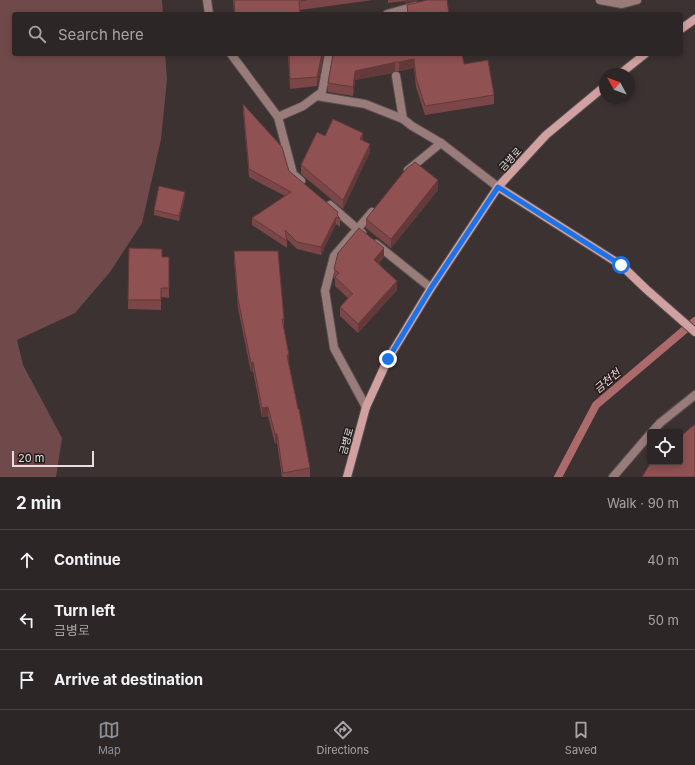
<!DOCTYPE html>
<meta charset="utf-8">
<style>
:root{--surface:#2d2626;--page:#352e2e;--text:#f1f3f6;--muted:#a7a5a7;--line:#484343;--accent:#8c9099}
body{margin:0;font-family:Inter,"Noto Sans KR",sans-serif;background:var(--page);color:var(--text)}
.controls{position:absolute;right:12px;bottom:12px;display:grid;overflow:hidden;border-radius:4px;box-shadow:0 2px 6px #0003}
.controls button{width:36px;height:36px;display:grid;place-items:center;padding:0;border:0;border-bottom:1px solid var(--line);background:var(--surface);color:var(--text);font:20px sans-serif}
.compass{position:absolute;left:599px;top:68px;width:36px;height:36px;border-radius:50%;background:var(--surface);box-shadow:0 2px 6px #0003;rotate:311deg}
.scale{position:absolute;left:12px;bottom:10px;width:82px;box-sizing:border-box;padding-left:4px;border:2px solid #e4dede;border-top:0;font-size:11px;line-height:14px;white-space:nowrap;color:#e4dede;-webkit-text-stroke:3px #201c1b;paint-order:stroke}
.stop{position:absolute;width:12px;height:12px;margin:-9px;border:3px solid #1a73e8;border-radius:50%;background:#fff}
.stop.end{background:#1a73e8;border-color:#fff;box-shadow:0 1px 4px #0008}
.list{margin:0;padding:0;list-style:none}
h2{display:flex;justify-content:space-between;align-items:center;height:52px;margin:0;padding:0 16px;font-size:17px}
h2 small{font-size:13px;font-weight:400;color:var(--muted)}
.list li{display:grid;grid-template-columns:26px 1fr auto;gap:12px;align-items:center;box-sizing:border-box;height:60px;padding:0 16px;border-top:1px solid var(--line)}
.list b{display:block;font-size:15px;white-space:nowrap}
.list p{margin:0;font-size:13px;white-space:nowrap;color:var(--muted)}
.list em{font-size:13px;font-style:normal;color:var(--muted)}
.icon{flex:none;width:22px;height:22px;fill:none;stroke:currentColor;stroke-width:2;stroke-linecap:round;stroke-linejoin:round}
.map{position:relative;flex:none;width:695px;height:477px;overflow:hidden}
.search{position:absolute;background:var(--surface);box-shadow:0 2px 6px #0003;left:12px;right:12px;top:12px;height:44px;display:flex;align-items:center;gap:10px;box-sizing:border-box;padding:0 14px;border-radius:4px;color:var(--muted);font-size:15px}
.sheet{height:232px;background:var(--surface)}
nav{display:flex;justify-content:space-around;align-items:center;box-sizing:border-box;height:56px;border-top:1px solid var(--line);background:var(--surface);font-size:11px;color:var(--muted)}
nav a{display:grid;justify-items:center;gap:2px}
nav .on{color:var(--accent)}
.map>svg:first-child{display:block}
.green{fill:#704a4b}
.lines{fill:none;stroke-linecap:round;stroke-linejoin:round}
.stream{stroke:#ac6a6b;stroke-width:8}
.street-casing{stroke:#574e4e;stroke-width:10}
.secondary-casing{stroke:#574e4e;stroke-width:10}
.street{stroke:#997b7a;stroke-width:8}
.secondary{stroke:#d1a1a1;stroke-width:8}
.wall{fill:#7b4647}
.shaded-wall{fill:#643939}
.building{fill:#8f5152;stroke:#643939}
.route{stroke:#1a73e8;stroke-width:5}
.labels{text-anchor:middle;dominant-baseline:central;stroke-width:3;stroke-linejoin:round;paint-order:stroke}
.street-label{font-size:10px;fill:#e4dede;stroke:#201c1b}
.water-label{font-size:11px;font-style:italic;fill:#fcd3d3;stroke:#201c1b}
</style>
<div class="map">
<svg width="695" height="477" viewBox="0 0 695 477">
<rect width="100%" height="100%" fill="#3c3232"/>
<path class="green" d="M0 0H162L163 14H14V54H165L167 79 161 139 142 223 110 272 75 313 17 340 23 365 62 438 56 477H0Z"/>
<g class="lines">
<path class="stream" d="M558 477 596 405 695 321"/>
<defs>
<g id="street">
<path d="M207 0 209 14"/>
<path d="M600 0 622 4 637 0"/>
<path d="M387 14 416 6"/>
<path d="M231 54 278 117 293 174 301 181"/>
<path d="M396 76 403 119 412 126 441 143"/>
<path d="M317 96 365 104 403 119"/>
<path d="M278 117 303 106 322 92 329 54"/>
<path d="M408 170 441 143 498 187"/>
<path d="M330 205 362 233"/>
<path d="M376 244 431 288"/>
<path d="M366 407 334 348 325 291 334 256 372 212"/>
<path d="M652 432 660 423 695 395"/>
<path d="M613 477 650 434"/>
</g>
<g id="secondary">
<path d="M681 29 695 19"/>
<path d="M620 74 645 54"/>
<path d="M498 187 621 265 646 289 695 332"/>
<path d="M347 477 366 407 388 359 431 288 498 187 546 135 605 86"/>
</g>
</defs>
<use href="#street" class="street-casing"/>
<use href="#secondary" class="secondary-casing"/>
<use href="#street" class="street"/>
<use href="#secondary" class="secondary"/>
</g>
<g class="wall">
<path d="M233 0H373L300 10V14H234Z"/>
<path d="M388 0H419L405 3V1L388 3Z"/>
<path d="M288 54H324L317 86 290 89Z"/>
<path d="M333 54 464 64 494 95V104L425 115 416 87 414 68 399 71H395L392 73 355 80 353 96 328 92V83Z"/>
<path d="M243 104 289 171 338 216 340 219V227L336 224 321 255 297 249 287 239V248L252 225V218L285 196 249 177 243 111Z"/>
<path d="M325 136 363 141 370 152 343 209 301 174V165Z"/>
<path d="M438 190 391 248 366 228V219Z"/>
<path d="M185 197 179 221 154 215V210Z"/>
<path d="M129 248 162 257H169V298L161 297V310L128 309Z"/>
<path d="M234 251 284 319V327L289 364 310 468V477H282L277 443 275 444 268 416 262 417 253 371 251 372 238 308 234 260Z"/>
<path d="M384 257 379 263 397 290 358 333 340 316V307L348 298 335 286V279L334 278V269Z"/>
</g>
<g class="shaded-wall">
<path d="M405 0H419L405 3Z"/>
<path d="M322 54H324L317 86V77Z"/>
<path d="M414 59V68L399 71V62Z"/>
<path d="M395 62V71L392 73 355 80 353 96V87L355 71Z"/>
<path d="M363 133V142L360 139Z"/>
<path d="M370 144V152L343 209V200Z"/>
<path d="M438 180V190L391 248V239Z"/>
<path d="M185 192V197L179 221V216Z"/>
<path d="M336 217V224L321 255V247Z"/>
<path d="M384 248V257L374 269V260Z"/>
<path d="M397 281V290L358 333V324Z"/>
<rect x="287" y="355" width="2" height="9"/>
<path d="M253 362V371L251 372V363Z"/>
<path d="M268 407V416L262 417V408Z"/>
<path d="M275 434H277V443L275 444Z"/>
</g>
<g class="building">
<path d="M234 0H306L299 1 300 14H235Z"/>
<path d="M427 0H447L449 14H408L407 5Z"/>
<path d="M289 54H322L317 77 290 79Z"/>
<path d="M333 54H462L464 64 488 60 494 95 425 106 416 78 414 59 399 62H395L392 63 355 71 353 87 328 83Z"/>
<path d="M243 104 282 147 288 168 289 171 338 212 337 214 340 219 336 217 321 247 297 242 285 230 287 241 252 218 291 192 249 169Z"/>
<path d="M333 119 363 133 360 139 370 144 343 200 301 165 317 132 325 136Z"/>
<path d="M415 162 438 180 391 239 366 219 406 169Z"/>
<path d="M159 186 185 192 179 216 154 210Z"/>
<path d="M359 228 384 248 374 260 397 281 358 324 340 307 352 294H353L335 277 339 273 334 269 338 253Z"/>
<path d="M129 248 162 249V257H169V288H161V300H128Z"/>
<path d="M234 251H278L284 319H282L289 355H287L298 409H299L310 468 283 473 277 434H275L268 407 262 408 253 362 251 363 238 299Z"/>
<path d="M695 424V477H642L651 462H680V437Z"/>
</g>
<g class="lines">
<path class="route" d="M388 359 431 288 498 187 621 265"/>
</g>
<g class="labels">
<g class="street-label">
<text transform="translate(510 159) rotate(-47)">금병로</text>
<text transform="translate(346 441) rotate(-74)">금병로</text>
</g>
<g class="water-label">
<text transform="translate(607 381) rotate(-40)">금천천</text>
</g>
</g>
</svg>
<div class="controls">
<button><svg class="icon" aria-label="locate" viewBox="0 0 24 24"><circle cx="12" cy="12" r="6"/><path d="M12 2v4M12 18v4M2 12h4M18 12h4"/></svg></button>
</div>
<svg class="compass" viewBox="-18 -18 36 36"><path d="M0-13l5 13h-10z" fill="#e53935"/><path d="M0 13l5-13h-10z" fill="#a7a5a7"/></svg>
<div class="scale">20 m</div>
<div class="stop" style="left:621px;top:265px"></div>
<div class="stop end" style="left:388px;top:359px"></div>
<div class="search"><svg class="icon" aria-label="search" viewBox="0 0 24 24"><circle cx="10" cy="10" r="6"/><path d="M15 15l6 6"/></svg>Search here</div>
</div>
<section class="sheet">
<h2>2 min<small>Walk · 90 m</small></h2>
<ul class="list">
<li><svg class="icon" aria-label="ahead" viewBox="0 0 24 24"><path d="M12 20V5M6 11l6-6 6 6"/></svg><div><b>Continue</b></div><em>40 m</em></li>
<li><svg class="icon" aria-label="left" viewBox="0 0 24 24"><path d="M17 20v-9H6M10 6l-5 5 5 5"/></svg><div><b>Turn left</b><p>금병로</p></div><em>50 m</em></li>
<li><svg class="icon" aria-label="arrive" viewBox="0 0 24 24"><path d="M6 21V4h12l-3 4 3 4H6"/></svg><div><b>Arrive at destination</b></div></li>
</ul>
</section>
<nav>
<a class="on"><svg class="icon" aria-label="map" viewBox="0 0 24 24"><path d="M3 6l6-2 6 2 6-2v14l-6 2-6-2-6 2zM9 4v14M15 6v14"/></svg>Map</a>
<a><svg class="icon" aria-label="directions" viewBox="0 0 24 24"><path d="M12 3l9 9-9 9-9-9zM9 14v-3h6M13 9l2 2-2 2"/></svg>Directions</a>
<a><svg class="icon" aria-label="saved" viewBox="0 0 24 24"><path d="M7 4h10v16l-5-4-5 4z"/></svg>Saved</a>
</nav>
